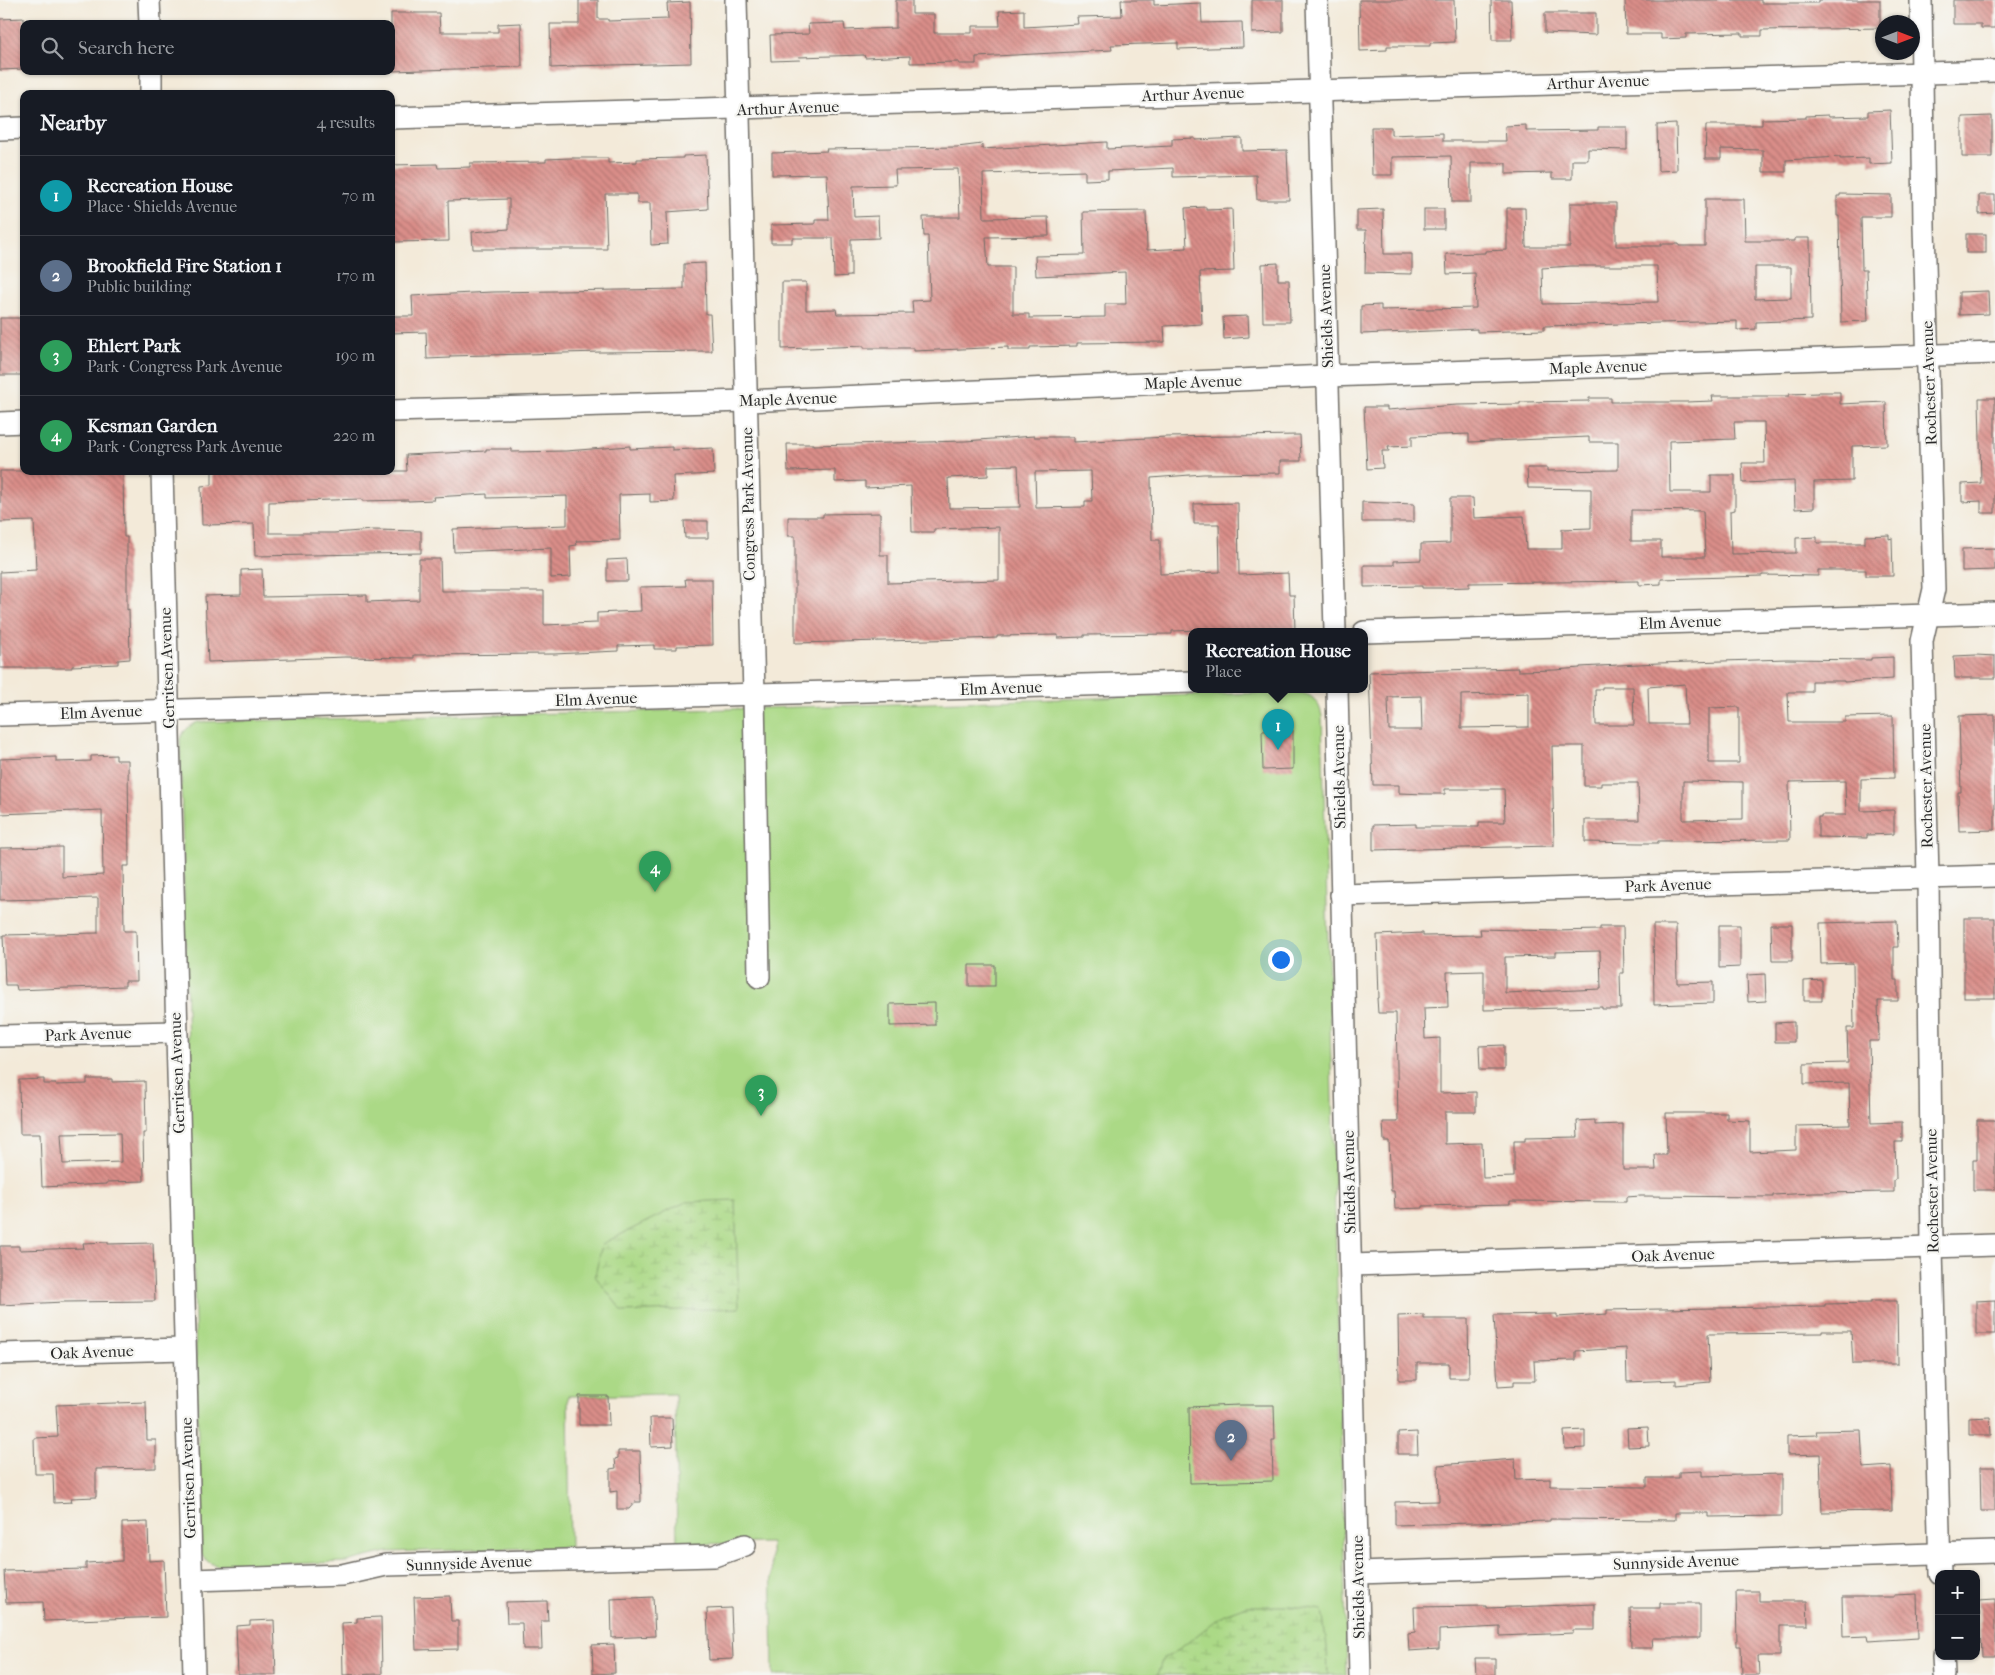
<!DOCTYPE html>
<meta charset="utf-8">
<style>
:root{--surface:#171b24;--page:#242831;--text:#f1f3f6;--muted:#9ea1a6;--line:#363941;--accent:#d93025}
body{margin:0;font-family:"IM FELL French Canon",serif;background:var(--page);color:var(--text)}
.controls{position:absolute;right:15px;bottom:15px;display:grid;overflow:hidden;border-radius:10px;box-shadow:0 1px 4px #0004}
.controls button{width:45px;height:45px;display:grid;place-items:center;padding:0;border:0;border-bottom:1px solid var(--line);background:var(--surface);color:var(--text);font:25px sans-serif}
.compass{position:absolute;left:1875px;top:15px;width:45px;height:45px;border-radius:50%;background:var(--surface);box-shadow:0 1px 4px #0004;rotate:90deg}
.you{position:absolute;left:1280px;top:959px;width:18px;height:18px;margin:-12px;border:4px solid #fff;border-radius:50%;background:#1a73e8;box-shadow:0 0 0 8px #1a73e833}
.badge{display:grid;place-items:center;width:32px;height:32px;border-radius:50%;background:var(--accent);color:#fff;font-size:16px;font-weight:700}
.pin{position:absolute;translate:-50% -41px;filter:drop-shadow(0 1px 2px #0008)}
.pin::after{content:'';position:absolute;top:26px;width:18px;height:15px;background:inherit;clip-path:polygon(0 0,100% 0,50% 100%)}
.popup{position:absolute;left:1188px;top:628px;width:180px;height:65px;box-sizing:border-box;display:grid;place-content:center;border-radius:10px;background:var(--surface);filter:drop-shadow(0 1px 4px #0005);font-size:16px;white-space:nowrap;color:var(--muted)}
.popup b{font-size:19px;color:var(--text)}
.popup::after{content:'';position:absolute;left:50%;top:100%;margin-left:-10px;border:10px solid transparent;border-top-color:var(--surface)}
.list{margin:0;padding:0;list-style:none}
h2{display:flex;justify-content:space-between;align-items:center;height:65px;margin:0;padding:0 20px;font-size:21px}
h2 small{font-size:16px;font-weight:400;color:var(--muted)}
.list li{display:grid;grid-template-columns:32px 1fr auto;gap:15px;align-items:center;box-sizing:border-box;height:80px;padding:0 20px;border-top:1px solid var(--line)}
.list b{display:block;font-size:19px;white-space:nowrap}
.list p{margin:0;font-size:16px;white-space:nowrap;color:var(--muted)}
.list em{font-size:16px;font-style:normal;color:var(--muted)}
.icon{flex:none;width:28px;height:28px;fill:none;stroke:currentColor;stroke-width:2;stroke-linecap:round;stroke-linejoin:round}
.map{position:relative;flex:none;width:1995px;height:1675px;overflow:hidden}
.search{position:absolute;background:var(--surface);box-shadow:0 1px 4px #0004;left:20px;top:20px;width:375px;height:55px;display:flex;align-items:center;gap:12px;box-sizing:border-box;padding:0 18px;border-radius:10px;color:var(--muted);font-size:19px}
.panel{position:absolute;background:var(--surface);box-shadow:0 1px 4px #0004;left:20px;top:90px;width:375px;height:385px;border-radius:10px}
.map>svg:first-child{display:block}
.green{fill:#abd986;stroke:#6b8258}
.wetland{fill:url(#wetland-marsh);stroke:#6b8258}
.building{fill:url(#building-back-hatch);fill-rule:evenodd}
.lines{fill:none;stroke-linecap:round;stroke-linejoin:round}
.minor-casing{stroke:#716e68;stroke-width:24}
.minor{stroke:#fff;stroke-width:21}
.labels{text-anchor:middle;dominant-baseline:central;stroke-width:4.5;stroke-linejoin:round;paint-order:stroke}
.street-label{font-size:16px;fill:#2b2b2b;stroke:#f6f6f2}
</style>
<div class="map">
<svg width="1995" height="1675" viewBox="0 0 1995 1675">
<defs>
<pattern id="wetland-marsh" width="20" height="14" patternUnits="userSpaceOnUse" patternTransform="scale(1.25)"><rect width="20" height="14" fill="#abd986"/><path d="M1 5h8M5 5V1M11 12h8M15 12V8" fill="none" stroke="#93ba74"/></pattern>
<pattern id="building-back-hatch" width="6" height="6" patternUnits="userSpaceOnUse" patternTransform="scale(1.25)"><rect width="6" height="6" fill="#da8e89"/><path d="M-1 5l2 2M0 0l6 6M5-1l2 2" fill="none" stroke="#b17470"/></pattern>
</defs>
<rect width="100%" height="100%" fill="#f6f6f2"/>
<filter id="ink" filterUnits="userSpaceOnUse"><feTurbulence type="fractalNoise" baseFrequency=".02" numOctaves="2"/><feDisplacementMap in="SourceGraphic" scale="10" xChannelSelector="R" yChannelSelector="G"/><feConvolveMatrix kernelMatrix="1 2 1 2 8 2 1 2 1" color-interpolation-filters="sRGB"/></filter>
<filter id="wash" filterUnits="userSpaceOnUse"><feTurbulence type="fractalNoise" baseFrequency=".0096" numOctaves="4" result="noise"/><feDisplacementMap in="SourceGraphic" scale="20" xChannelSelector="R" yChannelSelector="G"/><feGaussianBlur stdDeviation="1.12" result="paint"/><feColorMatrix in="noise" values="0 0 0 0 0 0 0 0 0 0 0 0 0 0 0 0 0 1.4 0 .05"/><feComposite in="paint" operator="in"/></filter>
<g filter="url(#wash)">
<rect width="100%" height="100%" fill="#f3ead9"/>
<path class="green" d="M1297 692C1312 694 1319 701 1322 716L1347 1675H773L771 1543 677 1544 675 1394 568 1396 570 1547 387 1552 346 1562 219 1566C210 1564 205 1561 201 1552L180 739C184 730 189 726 198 722L729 709Z"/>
<g class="wetland">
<path d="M735 1200 739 1308 623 1312 595 1276 602 1244 686 1202Z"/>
<path d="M1247 1606H1291L1322 1610 1327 1647 1328 1675H1157L1163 1658 1173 1654 1224 1614Z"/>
</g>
<g id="blocks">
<g class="building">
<path d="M579 0H598V19H608V21L668 19 667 3 690 2 691 63 573 66V67L551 68 550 24H579Z"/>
<path d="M896 0H912V14H934V33H972V26H1000L999 11 1024 10V27L1078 24 1077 17 1122 16 1121 0H1154V5L1201 3 1202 23 1242 22 1243 47 1178 49V43L1111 45 1112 50 976 57V64H959V62L910 63V56L865 58 864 55 799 57 800 60 771 61 770 35 809 34 808 24 844 23 845 30 896 28Z"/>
<path d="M1252 0H1283V32L1252 33Z"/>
<path d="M1359 0H1454L1455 42 1430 43V46H1387V50L1360 51Z"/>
<path d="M1491 0H1511L1512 40H1492Z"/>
<path d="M1625 0H1761V3H1819V0H1880V28L1762 30V36H1742V33L1686 34V38L1661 39V34H1626Z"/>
<path d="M1953 0H1995V28H1981V24H1953Z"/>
<path d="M391 13H439L440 32H498V24L521 23 522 67 391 71Z"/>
<path d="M1545 13H1596V35L1545 33Z"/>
<path d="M24 18V69L0 70V19Z"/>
<path d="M1890 110 1892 163 1869 164V158L1840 159V157L1786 160V172H1763V150L1721 149V159H1705L1706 125H1762V119L1806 118V116L1828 115 1829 117 1868 116V111Z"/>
<path d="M1992 116V157H1962V117Z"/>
<path d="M1676 124 1677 170 1658 171 1657 125Z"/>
<path d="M1526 125V131L1598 130V127H1627V150L1588 149V160H1572V179H1552V173L1506 174V163H1471V202H1452L1451 156 1392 157V175H1372L1371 127H1391V135L1443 133V141H1506L1505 126Z"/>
<path d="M1195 138V140L1242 138V151L1287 150 1289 200H1257L1256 175 1173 177V168L1108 171V179L1085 180V171L983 174 984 218 1048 217 1049 236 986 237 988 267H1013V314H1029V318L1105 317V304H1126L1125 272 1036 276 1035 256 1084 255 1083 212 1146 211 1147 250 1187 248 1185 208 1206 207V210L1232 209 1234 271 1200 272 1202 324 1164 326 1165 342 1077 343V346L1030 347V350H1008V347L914 351V348H864V346L782 349V282H806V310L836 309 837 314 913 313 912 301 930 300 928 236H924L923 217H960L958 169 895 170 896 185 853 186 854 217 878 216 879 238 851 239V276L834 277 833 238H792V243H771V225L815 224V220H829L827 174 772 175V153L827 151 826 149 957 147 982 144V149L1107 142V149L1172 146V139Z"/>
<path d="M706 155 708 209 667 212 668 244 651 245 650 203H637V194H605L607 249H473L472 232 509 229V199L448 201 449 241 391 242V165L437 164 438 168 470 167V163L546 162V159L571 158H608V163L637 162V159L683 158V156Z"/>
<path d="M1840 194 1891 195V217H1861L1862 270H1866L1868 321 1841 322 1839 216H1837V196H1840Z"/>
<path d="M1979 195H1995V213L1979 214Z"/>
<path d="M1705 199H1744L1745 241H1795V238H1810L1811 320 1756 322V329L1737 330V321L1544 326V330L1477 332V329L1361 334V306L1381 305V310L1476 308 1475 273 1447 274 1446 254 1485 253V251L1507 250V208H1525L1526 247H1570V203H1616V246H1661V244H1679V246H1705ZM1571 266H1657L1658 302 1543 304 1542 268ZM1755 267H1791V298L1755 299Z"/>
<path d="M1383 209 1384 254H1412V274L1365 273 1366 230H1357V210Z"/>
<rect x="1424" y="209" width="20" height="20"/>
<rect x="1966" y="234" width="20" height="19"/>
<path d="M705 263 706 314H710L712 351 601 352 450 356V358L427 359 426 332 391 333V316H413L412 296 492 292 684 289V264Z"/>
<path d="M1278 263V280H1289L1290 322H1263L1262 264Z"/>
<path d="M1988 291 1989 314 1959 315V292Z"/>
<path d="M1248 316 1249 337 1224 339 1223 317Z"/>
<path d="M0 318H23L24 375H0Z"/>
<path d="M1818 392H1840V404L1886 402 1887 445 1852 446V481L1814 482V508L1795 509 1794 481 1743 483 1742 463H1765L1764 422H1734L1735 439 1669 441 1670 492H1711V475H1735V510L1730 511 1731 554 1796 553V538L1817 537V543H1865V536L1889 535V539L1892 538 1893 576H1866V570H1818V576L1762 575V576L1661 579V584L1639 585V581L1469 583V587L1441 588H1422V586L1364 587V565H1394V561L1421 560V544L1450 543V498H1473L1474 518 1524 516 1526 549H1562V529L1591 528V489L1528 488 1527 468H1547V471L1618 470V442H1589V437L1469 442V434L1412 436V446L1388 447 1389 451H1382L1383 468 1367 469 1364 407H1387V410L1457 405 1520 404V402L1589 401V398H1611V402H1686L1713 401 1712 396H1789V394L1818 393ZM1631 510 1703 511 1705 557H1661V541H1631Z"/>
<path d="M1979 398H1995V513H1981V501L1962 502V484L1981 483Z"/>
<path d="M1300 435 1301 461H1280V473L1203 474 1151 478 1152 540H1160V574L1220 572 1219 524H1194V504L1238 503 1239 575 1288 573 1289 595H1294L1295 631H1267V630L1231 631V629L1172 631V634L1084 635V637L1058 638V635L997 636V638L971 639 795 643V536H788V517H823V514L880 513V555H888V583L999 580V527L934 529V532H912L911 486 865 488V481L835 482V470L788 471 787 444H813V445L965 441 1034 436V437H1074V442L1166 437ZM1018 465 1020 507 949 508 948 478 988 476V466ZM1091 471 1092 501H1085V507L1036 508 1035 472Z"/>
<path d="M630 446V449L672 447V450L713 448 714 474 673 476 674 501 650 502V494L619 495 620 540 576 541 577 545 570 546 571 577 551 578V548L454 552 453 529 567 525V496L487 498V494L433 497 434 500 408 501V500L362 501V499L269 502V533H334L373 530 421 531V553L255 556 254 524 202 525 201 486 212 485V471H407L406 455 486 451V449H511V452L566 451Z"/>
<path d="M0 471H123L124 537H127V610L129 609 130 659 118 660V664L72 666V668H0V572L36 570 34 521 0 522Z"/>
<path d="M1362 502 1414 504V522H1362Z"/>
<path d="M684 521H708V538H685Z"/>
<path d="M1995 548V570L1962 571V549Z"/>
<path d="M419 559H440L441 591H544V625L597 623V613L641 611 640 587 686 586 685 579H712L713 645 677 646V649H654V645L618 646V651L554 654 414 655V658L345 657 208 662 205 596 241 595V570L262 569 263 597 367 595V602L419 600Z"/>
<path d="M627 559 628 581H607V560Z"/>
<path d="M1976 655 1995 656V678H1955L1954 656Z"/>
<path d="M1893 657V679L1844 682V681H1812V692H1788L1789 722H1845V717L1893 716 1894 778 1861 779V811L1894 810V834L1867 835V838L1818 837V817H1821V815H1846L1845 781 1789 782 1790 840 1658 841V843H1640L1585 842V820H1639L1638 783H1601V786H1584V746H1552L1554 846 1373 850V825L1416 824V827H1479V822H1505L1504 789H1445V794H1425L1399 793V785H1373L1369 672 1518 668V671L1555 670 1580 668V667L1658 663 1787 659 1871 660V658ZM1685 684 1687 724H1649L1648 687ZM1602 687H1633L1634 725H1596L1595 689H1602ZM1529 693V727L1461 728V695ZM1421 696 1422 730H1389L1388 697ZM1739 707V763H1709V708ZM1683 781 1743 782V819L1683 820Z"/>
<path d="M1995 715V830L1959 831 1958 792H1961L1959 716Z"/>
<path d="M1293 730V769L1263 770 1262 731Z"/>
<path d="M116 755V760H128L129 866H123L124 931H136L137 981H125V986L42 989 17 990 16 985H5L3 935 98 933V898L0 900V848L62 847V877L103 875 102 810 0 814V759L56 757V762L91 761V756Z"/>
<rect x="1964" y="918" width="31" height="80"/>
<path d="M1897 921 1898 947H1894V980H1898V1001H1878L1879 1041H1869L1871 1123 1902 1122V1142H1895L1896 1179 1894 1180V1192L1813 1193 1773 1195V1197L1641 1196 1626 1197V1202L1510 1201V1204L1423 1206V1208L1395 1209 1394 1191H1391L1389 1141H1384L1383 1122H1398L1396 1013H1378L1377 998H1379L1377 935 1423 933V936L1481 935 1480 929 1555 931 1600 930V927H1623L1624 973H1620L1621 1009H1602V1007L1484 1010V971L1447 972 1448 1007 1424 1008 1425 1039 1440 1038V1093L1476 1092V1112H1445V1144L1482 1143 1483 1178 1514 1177V1141H1525V1138L1578 1137 1577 1121 1595 1120V1125L1623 1124V1170H1656L1655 1155H1667L1666 1113H1727V1120L1750 1121V1152L1796 1150V1126L1850 1125 1849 1083 1804 1084V1064L1848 1063 1847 1028H1854L1853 963 1821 964 1820 923ZM1600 951 1601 989 1505 993V957L1555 956V952Z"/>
<path d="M1771 924H1792V961H1772Z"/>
<path d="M1653 925H1676L1677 983 1713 982V1003L1654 1005Z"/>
<path d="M1719 925H1740V967L1719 968Z"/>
<rect x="969" y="965" width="26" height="21"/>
<path d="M1765 974 1766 1001 1748 1002 1747 975Z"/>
<path d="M1822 980V1001H1804V981Z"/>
<path d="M935 1003V1025L890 1026V1004Z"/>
<path d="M1794 1022V1042H1775V1023Z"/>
<path d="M1504 1045V1070H1480L1479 1046Z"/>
<path d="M44 1079V1084H56V1085L87 1084V1079H112V1082L145 1081 146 1133H143L144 1181 107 1182V1184L42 1187 40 1134H20L19 1080ZM120 1133 121 1162 63 1164 61 1134Z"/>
<path d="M1977 1120H1995V1190H1973V1160H1977Z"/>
<path d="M108 1242V1244L153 1243 155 1301 64 1302 0 1305V1246H19V1250L84 1248 83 1243Z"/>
<path d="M1995 1300V1334H1976V1301Z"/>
<path d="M1871 1301H1897L1898 1364H1853L1851 1331H1822V1333L1708 1334 1710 1382 1676 1385V1380L1627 1382 1626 1348 1576 1351V1360L1534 1361 1535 1381H1514V1385L1498 1386 1494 1315 1557 1314V1317L1607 1314V1310L1825 1306V1304L1871 1303Z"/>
<path d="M1424 1315V1319H1468L1469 1378H1449V1363H1417V1380H1399L1398 1316Z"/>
<path d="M579 1396H608L609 1425H579Z"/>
<path d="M146 1402 147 1440H156V1468L96 1469V1497L71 1498 72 1502 54 1503 53 1474H35L34 1438 58 1437 56 1405Z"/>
<path d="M1239 1405H1274L1275 1440H1272L1273 1481 1190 1483 1189 1407Z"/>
<path d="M1990 1417 1991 1435H1969V1418Z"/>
<path d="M650 1418H672L673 1446 651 1447Z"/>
<path d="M1648 1427 1649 1446 1628 1447 1627 1428Z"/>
<path d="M1585 1430V1448L1565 1449 1564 1431Z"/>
<path d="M1861 1430 1863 1468 1891 1466 1892 1511 1822 1512 1820 1454 1787 1455V1436L1817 1435 1816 1431Z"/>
<path d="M1417 1432 1418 1454H1398V1433Z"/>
<path d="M618 1451H640L641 1502H635L629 1509H617V1491L610 1492V1469L616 1468 615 1459 618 1458Z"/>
<path d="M1515 1459 1516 1480 1550 1479V1486L1647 1487V1478H1679V1472L1702 1471V1476L1782 1474V1516L1708 1517V1513H1675V1520L1550 1519V1521L1395 1525V1502L1439 1501 1438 1465Z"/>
<path d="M1980 1467H1995V1511H1981Z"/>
<path d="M148 1522 149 1561 164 1560 166 1617 44 1621 43 1602 6 1603 4 1571 86 1569V1563L122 1561V1523Z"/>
<path d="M1736 1591H1759V1601H1807L1808 1625H1780V1656H1758L1759 1675H1742L1741 1646H1737Z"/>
<path d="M1917 1594 1918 1638 1868 1641 1867 1636 1843 1637 1842 1597H1894V1595Z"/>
<path d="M450 1596 451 1621H458V1649L416 1650 414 1597Z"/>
<path d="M653 1597 655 1636 612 1638 611 1599Z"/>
<path d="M1995 1600V1656H1981L1979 1601Z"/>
<path d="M547 1601 548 1621H541L542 1649H523L522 1623H507L506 1602Z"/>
<path d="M1660 1603H1700V1638H1652L1653 1648H1631L1630 1608H1660Z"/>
<path d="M1595 1604V1630H1573V1633L1500 1636V1627L1439 1630V1649L1409 1651 1408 1633 1415 1632 1414 1607 1487 1606V1608Z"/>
<path d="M731 1608 733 1659 709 1660 707 1609Z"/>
<path d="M381 1617 382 1674 343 1675 342 1623 357 1622V1618Z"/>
<path d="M274 1620 276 1675H238L236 1626 250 1625V1621Z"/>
<path d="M614 1644 615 1673 593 1674 592 1645Z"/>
<path d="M1475 1658H1495V1675H1476Z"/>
</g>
</g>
</g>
<g filter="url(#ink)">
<use href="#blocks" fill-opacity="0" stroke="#716e68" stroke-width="1"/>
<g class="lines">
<defs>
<g id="minor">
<path d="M149 0 150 24"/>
<path d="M736 0 754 695 759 977"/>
<path d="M1317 0 1335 631"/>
<path d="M1921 0 1924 226 1934 589 1922 641 1928 877 1932 1247 1940 1574"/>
<path d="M151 71V94"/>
<path d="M391 118 1995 71"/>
<path d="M0 129 24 128"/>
<path d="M391 411 746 401 1328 376 1995 353"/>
<path d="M0 423 24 422"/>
<path d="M162 471 194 1675"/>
<path d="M1364 632 1995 613"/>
<path d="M1337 689 1360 1675"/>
<path d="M0 715 1192 682"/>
<path d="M1341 895 1995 876"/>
<path d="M0 1036 176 1032"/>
<path d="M1351 1265 1995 1245"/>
<path d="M0 1354 184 1349"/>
<path d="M1358 1573 1995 1552"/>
<path d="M192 1580 342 1575 386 1565 714 1556 745 1545"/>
<path d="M1943 1656 1944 1675"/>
</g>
</defs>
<use href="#minor" class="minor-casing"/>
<use href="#minor" class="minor"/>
</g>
</g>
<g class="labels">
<g class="street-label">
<text transform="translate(1598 82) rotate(-2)">Arthur Avenue</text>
<text transform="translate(1193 94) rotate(-2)">Arthur Avenue</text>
<text transform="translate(788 108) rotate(-2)">Arthur Avenue</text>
<text transform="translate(1326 316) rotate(-92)">Shields Avenue</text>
<text transform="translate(1598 367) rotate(-2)">Maple Avenue</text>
<text transform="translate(1193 382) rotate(-2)">Maple Avenue</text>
<text transform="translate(1929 383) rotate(-92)">Rochester Avenue</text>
<text transform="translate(788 399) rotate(-2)">Maple Avenue</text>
<text transform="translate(748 504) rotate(-91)">Congress Park Avenue</text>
<text transform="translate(1680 622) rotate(-2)">Elm Avenue</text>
<text transform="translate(167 668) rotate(-92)">Gerritsen Avenue</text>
<text transform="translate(1001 688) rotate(-2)">Elm Avenue</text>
<text transform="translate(596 699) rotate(-2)">Elm Avenue</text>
<text transform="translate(101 712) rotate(-2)">Elm Avenue</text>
<text transform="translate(1339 777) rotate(-91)">Shields Avenue</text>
<text transform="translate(1926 786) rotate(-91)">Rochester Avenue</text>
<text transform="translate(1668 885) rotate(-2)">Park Avenue</text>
<text transform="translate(88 1034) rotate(-2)">Park Avenue</text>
<text transform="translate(177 1073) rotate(-92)">Gerritsen Avenue</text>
<text transform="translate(1349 1182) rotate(-91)">Shields Avenue</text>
<text transform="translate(1932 1191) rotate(-91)">Rochester Avenue</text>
<text transform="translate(1673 1255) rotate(-2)">Oak Avenue</text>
<text transform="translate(92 1352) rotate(-2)">Oak Avenue</text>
<text transform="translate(188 1478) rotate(-92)">Gerritsen Avenue</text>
<text transform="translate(1676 1562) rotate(-2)">Sunnyside Avenue</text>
<text transform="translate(469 1563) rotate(-2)">Sunnyside Avenue</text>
<text transform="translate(1358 1587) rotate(-91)">Shields Avenue</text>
</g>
</g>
</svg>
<div class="controls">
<button>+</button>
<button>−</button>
</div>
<svg class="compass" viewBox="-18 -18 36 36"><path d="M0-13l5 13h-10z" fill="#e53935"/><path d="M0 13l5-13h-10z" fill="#9ea1a6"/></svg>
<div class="you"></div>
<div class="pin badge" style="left:1278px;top:750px;background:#0f9aa8">1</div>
<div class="popup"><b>Recreation House</b>Place</div>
<div class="pin badge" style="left:1231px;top:1461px;background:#5c6f8a">2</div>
<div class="pin badge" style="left:761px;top:1116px;background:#2e9e5b">3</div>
<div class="pin badge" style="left:655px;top:892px;background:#2e9e5b">4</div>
<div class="search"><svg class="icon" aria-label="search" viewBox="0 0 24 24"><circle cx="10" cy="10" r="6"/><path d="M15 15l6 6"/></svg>Search here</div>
<section class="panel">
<h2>Nearby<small>4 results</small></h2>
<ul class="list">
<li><span class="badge" style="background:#0f9aa8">1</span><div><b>Recreation House</b><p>Place · Shields Avenue</p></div><em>70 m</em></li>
<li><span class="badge" style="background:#5c6f8a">2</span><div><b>Brookfield Fire Station 1</b><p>Public building</p></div><em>170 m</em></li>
<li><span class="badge" style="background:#2e9e5b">3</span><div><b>Ehlert Park</b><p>Park · Congress Park Avenue</p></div><em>190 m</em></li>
<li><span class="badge" style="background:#2e9e5b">4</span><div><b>Kesman Garden</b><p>Park · Congress Park Avenue</p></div><em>220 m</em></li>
</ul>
</section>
</div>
